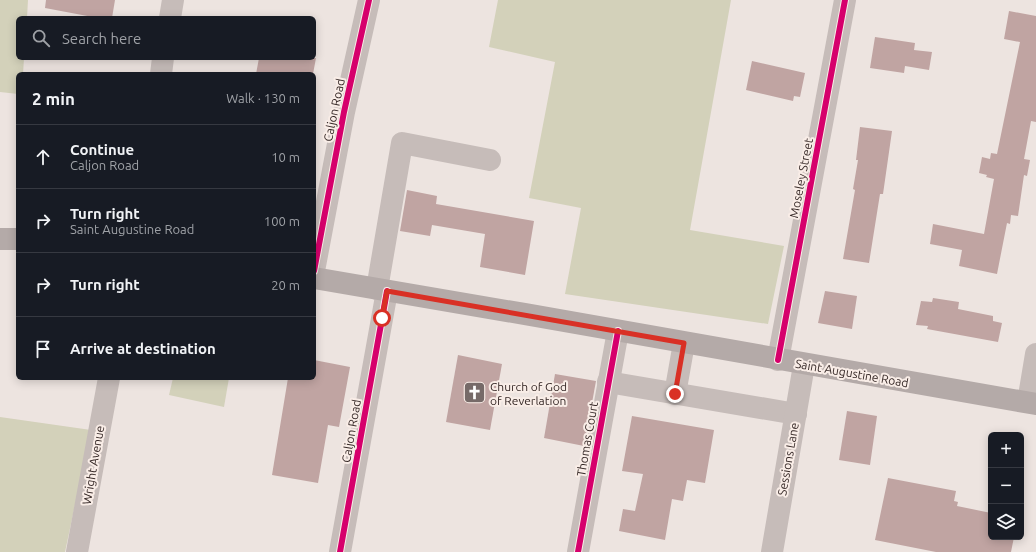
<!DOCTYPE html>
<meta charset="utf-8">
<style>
:root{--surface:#171b24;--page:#242831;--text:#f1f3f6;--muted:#9ea1a6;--line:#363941}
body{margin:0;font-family:Ubuntu,sans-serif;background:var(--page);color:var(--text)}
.controls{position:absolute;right:12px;bottom:12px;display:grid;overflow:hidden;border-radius:6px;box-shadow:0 2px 10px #0003}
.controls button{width:36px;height:36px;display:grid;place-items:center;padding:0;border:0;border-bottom:1px solid var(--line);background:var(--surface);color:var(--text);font:20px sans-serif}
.stop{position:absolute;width:12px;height:12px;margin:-9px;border:3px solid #d93025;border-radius:50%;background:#fff}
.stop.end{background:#d93025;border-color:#fff;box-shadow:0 1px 4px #0008}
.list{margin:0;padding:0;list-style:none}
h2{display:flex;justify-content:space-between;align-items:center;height:52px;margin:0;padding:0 16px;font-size:17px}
h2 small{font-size:13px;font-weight:400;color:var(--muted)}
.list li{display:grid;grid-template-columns:26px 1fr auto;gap:12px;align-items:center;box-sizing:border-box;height:64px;padding:0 16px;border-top:1px solid var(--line)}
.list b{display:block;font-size:15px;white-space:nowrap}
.list p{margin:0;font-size:13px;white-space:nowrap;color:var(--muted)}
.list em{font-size:13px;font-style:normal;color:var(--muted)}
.icon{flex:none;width:22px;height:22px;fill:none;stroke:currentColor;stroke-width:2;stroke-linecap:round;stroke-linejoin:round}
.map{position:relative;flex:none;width:1036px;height:552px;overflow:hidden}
.search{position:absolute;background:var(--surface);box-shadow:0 2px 10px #0003;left:16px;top:16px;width:300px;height:44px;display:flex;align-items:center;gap:10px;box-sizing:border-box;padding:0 14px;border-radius:6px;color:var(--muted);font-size:15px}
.panel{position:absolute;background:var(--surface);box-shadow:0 2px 10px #0003;left:16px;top:72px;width:300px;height:308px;border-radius:6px}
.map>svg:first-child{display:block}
.green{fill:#d3d1ba}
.building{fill:#c0a4a2}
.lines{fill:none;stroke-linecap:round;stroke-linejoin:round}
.minor{stroke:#c6bcb9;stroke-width:22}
.major{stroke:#b4aaa8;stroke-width:22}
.cycleway-casing{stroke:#f9ede7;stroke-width:8}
.cycleway{stroke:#d6006c;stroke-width:6}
.route{stroke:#d93025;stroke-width:5}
.labels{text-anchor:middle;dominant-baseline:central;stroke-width:4;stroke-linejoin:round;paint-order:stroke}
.street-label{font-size:12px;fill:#362927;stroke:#f9ede7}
.poi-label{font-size:12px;fill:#362927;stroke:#f9ede7;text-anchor:start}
</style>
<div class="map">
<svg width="1036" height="552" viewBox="0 0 1036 552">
<rect width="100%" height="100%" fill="#ede4e0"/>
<g class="green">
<path d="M0 0H28L27 18H18V58H24L23 74H18V94L0 92Z"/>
<path d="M498 0H731L690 230 784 246 768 324 565 294 581 208 529 198 555 62 489 47Z"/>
<path d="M173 378H229L224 407 169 395Z"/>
<path d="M0 417 91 430 65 552H0Z"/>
</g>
<g class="building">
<path d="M46 0H115L112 18H98L45 8Z"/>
<path d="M1009 11 1036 16V122L1031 121 1024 159 1030 160 1027 176 1024 175 1018 216 1011 215 1010 224 1007 223 997 274 959 266 962 250 930 244 933 224 984 234 994 179 986 177 987 175 979 173 982 157 990 159 991 153 997 154 1020 42 1004 39Z"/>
<path d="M875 37 915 43 914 50 932 52 929 70 905 66 904 73 870 68Z"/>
<path d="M259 58H316L313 74H256Z"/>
<path d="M752 61 805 73 800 97 794 96 793 101 746 90Z"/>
<path d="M860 127 892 131 883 194H880L869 263 843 259 855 190 853 189 858 160H856Z"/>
<path d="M407 190 437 196 436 204 534 221 525 275 480 267 485 234 432 225 430 236 400 231Z"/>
<path d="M825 291 857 296 852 329 818 323Z"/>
<path d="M933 298 959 302 958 309 993 316V321L1002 323 998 342 927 329 928 326 916 325 921 301 932 302Z"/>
<path d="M458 355 502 364 490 430 446 422Z"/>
<path d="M314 360 350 367 339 427 328 425 318 483 272 475 288 378H314Z"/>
<path d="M555 374 596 381 584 446 544 438Z"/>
<path d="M847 411 877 416 870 465 839 460Z"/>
<path d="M632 416 714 430 705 483 687 480 683 501 672 499 665 540 619 531 623 509 635 511 643 474 622 471Z"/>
<path d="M888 478 956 491 954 501 958 502 957 506 991 513V537H1014L1011 552H936L875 540Z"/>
</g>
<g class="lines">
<g class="minor">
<path d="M170 18 173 0"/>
<path d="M161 74 163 58"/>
<path d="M314 271 344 112 369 0"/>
<path d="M377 289 402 143 490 160"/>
<path d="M778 360 845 0"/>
<path d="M608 382 796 414"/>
<path d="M675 394 684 343"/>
<path d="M1028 402 1036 354"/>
<path d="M77 552 109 378"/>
<path d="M340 552 387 291"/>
<path d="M578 552 618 331"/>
<path d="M772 552 804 365"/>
</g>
<g class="major">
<path d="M0 239H18"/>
<path d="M314 278C555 318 795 363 1036 404"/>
</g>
<defs>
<g id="cycleway">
<path d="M314 271 344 112 369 0"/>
<path d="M778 360 845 0"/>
<path d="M340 552 387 291"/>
<path d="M578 552 618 331"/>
</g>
</defs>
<use href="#cycleway" class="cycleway-casing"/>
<use href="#cycleway" class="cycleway"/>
</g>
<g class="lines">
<path class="route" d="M382 318 387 291 684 343 675 394"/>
</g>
<defs>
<symbol id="church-square" viewBox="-11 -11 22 22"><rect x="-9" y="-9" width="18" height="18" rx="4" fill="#766a68" stroke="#f9ede7"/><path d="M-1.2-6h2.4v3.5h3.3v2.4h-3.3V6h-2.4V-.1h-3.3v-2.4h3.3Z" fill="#fff"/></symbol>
</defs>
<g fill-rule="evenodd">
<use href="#church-square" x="462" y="380" width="25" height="25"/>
</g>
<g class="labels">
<g class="street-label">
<text transform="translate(334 110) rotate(-78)">Caljon Road</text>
<text transform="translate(801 178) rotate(-79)">Moseley Street</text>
<text transform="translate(852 373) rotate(10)">Saint Augustine Road</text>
<text transform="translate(351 431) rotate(-80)">Caljon Road</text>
<text transform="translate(587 439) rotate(-80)">Thomas Court</text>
<text transform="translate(788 459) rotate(-80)">Sessions Lane</text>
<text transform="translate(93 465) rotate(-80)">Wright Avenue</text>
</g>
<g class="poi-label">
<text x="490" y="386">Church of God<tspan x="490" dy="14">of Reverlation</tspan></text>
</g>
</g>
</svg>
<div class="controls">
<button>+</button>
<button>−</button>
<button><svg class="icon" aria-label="layers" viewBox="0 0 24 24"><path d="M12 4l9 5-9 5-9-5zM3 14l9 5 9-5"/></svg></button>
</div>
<div class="stop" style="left:382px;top:318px"></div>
<div class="stop end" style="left:675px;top:394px"></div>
<div class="search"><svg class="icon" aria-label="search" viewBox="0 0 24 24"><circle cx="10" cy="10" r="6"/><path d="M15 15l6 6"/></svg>Search here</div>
<section class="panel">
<h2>2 min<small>Walk · 130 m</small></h2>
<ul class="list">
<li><svg class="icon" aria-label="ahead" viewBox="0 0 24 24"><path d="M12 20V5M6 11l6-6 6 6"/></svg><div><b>Continue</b><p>Caljon Road</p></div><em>10 m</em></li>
<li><svg class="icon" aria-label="right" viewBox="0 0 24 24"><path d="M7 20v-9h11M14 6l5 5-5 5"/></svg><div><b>Turn right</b><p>Saint Augustine Road</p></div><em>100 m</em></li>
<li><svg class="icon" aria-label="right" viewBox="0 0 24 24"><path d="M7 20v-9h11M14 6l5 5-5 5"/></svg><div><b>Turn right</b></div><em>20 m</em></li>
<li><svg class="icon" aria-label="arrive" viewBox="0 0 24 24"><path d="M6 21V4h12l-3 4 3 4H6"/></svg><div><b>Arrive at destination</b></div></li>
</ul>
</section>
</div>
